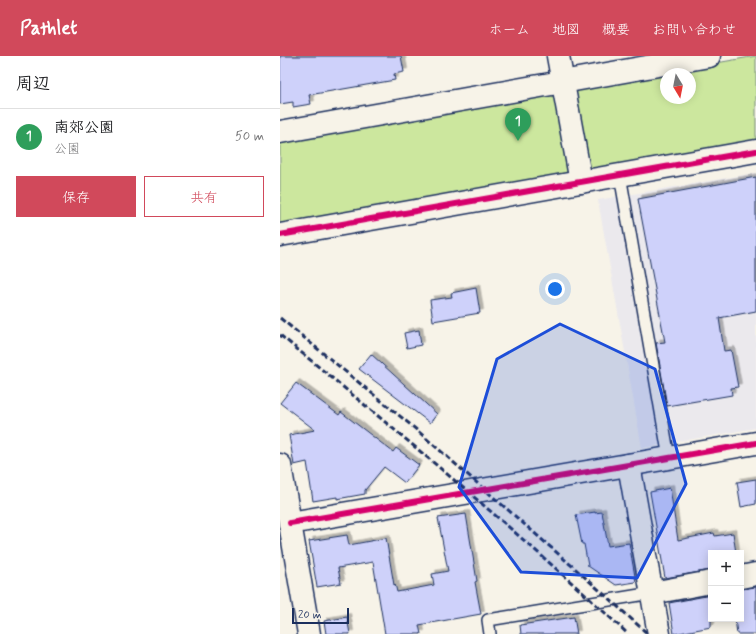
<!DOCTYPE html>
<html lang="ja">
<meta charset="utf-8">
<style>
:root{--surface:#fff;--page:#f6f6f6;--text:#202124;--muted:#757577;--line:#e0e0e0;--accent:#d1495b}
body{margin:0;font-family:Mynerve,"Klee One",sans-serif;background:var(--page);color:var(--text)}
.controls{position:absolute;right:12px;bottom:12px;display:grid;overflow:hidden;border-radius:0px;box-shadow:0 2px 10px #0003}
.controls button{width:36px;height:36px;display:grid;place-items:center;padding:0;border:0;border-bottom:1px solid var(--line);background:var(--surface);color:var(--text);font:20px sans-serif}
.compass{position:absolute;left:380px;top:12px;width:36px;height:36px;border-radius:50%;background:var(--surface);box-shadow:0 2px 10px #0003;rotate:170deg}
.scale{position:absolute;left:12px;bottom:10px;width:57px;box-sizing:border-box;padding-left:4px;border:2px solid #1b2f5e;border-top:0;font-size:11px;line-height:14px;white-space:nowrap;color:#1b2f5e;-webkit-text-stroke:3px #f7f3e8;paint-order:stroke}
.you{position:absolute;left:275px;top:233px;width:14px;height:14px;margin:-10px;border:3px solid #fff;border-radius:50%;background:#1a73e8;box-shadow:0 0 0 6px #1a73e833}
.badge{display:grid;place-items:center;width:26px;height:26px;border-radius:50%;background:var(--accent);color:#fff;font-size:13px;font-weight:700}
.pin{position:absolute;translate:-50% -33px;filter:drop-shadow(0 1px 2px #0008)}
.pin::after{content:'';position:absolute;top:21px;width:14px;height:12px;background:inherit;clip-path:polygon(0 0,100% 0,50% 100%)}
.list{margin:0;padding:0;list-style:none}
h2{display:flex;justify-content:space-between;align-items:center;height:52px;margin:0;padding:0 16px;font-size:17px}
h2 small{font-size:13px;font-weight:400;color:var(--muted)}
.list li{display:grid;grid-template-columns:26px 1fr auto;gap:12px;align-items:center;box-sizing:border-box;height:56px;padding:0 16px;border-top:1px solid var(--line)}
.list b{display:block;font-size:15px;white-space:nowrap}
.list p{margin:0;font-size:13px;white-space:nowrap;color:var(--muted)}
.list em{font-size:13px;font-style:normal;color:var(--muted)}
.actions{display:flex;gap:8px;padding:12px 16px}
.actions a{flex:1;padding:9px 0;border:1px solid var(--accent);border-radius:0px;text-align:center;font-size:14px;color:var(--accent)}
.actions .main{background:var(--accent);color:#fff}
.map{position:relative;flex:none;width:476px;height:578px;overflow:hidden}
header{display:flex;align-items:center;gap:24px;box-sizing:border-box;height:56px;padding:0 20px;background:var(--accent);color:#fff}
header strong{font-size:19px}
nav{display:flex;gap:22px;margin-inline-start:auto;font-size:14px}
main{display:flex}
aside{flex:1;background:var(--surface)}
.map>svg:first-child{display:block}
.built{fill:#ebe9ed}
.green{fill:#cce79e;stroke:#748b7e;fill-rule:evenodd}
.building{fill:#ced1fa;stroke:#1b2f5e;filter:url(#shadow)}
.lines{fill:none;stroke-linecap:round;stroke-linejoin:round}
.lane-casing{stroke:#1b2f5e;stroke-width:14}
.street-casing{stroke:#1b2f5e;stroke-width:25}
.secondary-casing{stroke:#1b2f5e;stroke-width:25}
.lane{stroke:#f7f3e8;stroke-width:11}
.street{stroke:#f7f3e8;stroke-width:22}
.secondary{stroke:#f7f3e8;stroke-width:22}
.rail{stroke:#1b2f5e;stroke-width:3;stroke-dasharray:6 3;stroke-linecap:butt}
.cycleway-casing{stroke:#f7f3e8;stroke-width:8}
.cycleway{stroke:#d6006c;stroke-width:6}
.marked{fill:#1d4ed8;fill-opacity:0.2;stroke:#1d4ed8;stroke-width:3;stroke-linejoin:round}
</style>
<header>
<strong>Pathlet</strong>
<nav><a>ホーム</a><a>地図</a><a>概要</a><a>お問い合わせ</a></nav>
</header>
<main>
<aside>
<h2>周辺<small></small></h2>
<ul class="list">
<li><span class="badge" style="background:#2e9e5b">1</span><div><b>南郊公園</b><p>公園</p></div><em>50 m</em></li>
</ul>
<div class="actions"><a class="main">保存</a><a>共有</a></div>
</aside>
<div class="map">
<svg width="476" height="578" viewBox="0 0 476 578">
<defs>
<filter id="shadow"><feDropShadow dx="3.5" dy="-3.5" stdDeviation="0" flood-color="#0004"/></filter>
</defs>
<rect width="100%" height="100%" fill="#f7f3e8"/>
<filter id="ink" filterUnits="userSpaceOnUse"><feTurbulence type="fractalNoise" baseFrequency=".025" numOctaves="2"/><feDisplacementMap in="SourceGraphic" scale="8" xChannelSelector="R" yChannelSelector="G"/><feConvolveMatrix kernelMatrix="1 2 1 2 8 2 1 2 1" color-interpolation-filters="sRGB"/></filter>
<g filter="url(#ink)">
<path class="built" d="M476 117V372L362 392 318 144Z"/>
<path class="green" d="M476 0V86L0 169V84ZM386 18H410V42H386Z"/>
<g class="building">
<path d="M0 0H121L124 16 114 18 115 24 29 39 31 48 13 51V46L0 48Z"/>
<path d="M476 121V255L439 262 444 295 451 294 458 331 451 332 452 339 387 350 376 287 385 286 358 143Z"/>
<path d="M196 232 200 257 153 265 150 244 172 241 171 237Z"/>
<path d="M139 274 141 289 127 292 124 277Z"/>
<path d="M91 298 157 358 150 367 79 313Z"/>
<path d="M16 327 59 359 61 356 113 396 116 392 139 409 125 427 104 411 85 434V438L57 443V441L33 445 27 406 14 409 9 379 35 374 0 347Z"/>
<path d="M476 423V448L461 451 457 426Z"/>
<path d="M390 432 398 484 434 477 435 480 453 477 456 497H431V514L385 522 370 436Z"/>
<path d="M315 456V457L322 456 328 490 349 487 356 526 336 529 308 510 304 488H302L296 459Z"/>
<path d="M186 458 197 525 195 526 201 558 139 569 141 578H105L93 506 58 512 61 527 37 531 29 485 67 479 69 489 106 482 114 529 115 528 117 536 154 529 152 518 168 515 158 462Z"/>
<path d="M476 531V578H457L455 563H461V533Z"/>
<path d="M431 539V571L394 578 389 547Z"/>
<path d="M67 561 70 578H46L44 565Z"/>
<path d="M294 561 297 578H241L240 569Z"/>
</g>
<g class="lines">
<defs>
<g id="lane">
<path d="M340 119 389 402"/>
<path d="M210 578 208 564 372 537"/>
</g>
<g id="street">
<path d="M278 0 301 126"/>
<path d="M0 76 429 0"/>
<path d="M0 179 476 95"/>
<path d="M349 409 379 578"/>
<path d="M461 521 476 518"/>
<path d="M372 537 431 526"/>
</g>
<g id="secondary">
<path d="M0 409 29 578"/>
<path d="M10 467 476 387"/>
</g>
</defs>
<use href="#lane" class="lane-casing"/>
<use href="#street" class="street-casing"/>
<use href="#secondary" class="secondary-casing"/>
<use href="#lane" class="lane"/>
<use href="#street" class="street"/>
<use href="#secondary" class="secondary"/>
<g class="rail">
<path d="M0 262 132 370 307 523 368 578"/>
<path d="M0 279C118 376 236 474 348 578"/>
</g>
<defs>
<g id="cycleway">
<path d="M0 179 476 95"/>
<path d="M10 467 476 387"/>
</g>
</defs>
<use href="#cycleway" class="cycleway-casing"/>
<use href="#cycleway" class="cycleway"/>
</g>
</g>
<path class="marked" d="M280 268 375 313 406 428 357 522 241 516 179 431 217 303Z"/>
</svg>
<div class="controls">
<button>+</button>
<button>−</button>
</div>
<svg class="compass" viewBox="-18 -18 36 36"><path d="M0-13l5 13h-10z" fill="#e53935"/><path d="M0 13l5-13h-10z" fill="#757577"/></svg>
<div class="scale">20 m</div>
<div class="you"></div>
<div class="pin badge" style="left:238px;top:85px;background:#2e9e5b">1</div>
</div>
</main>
